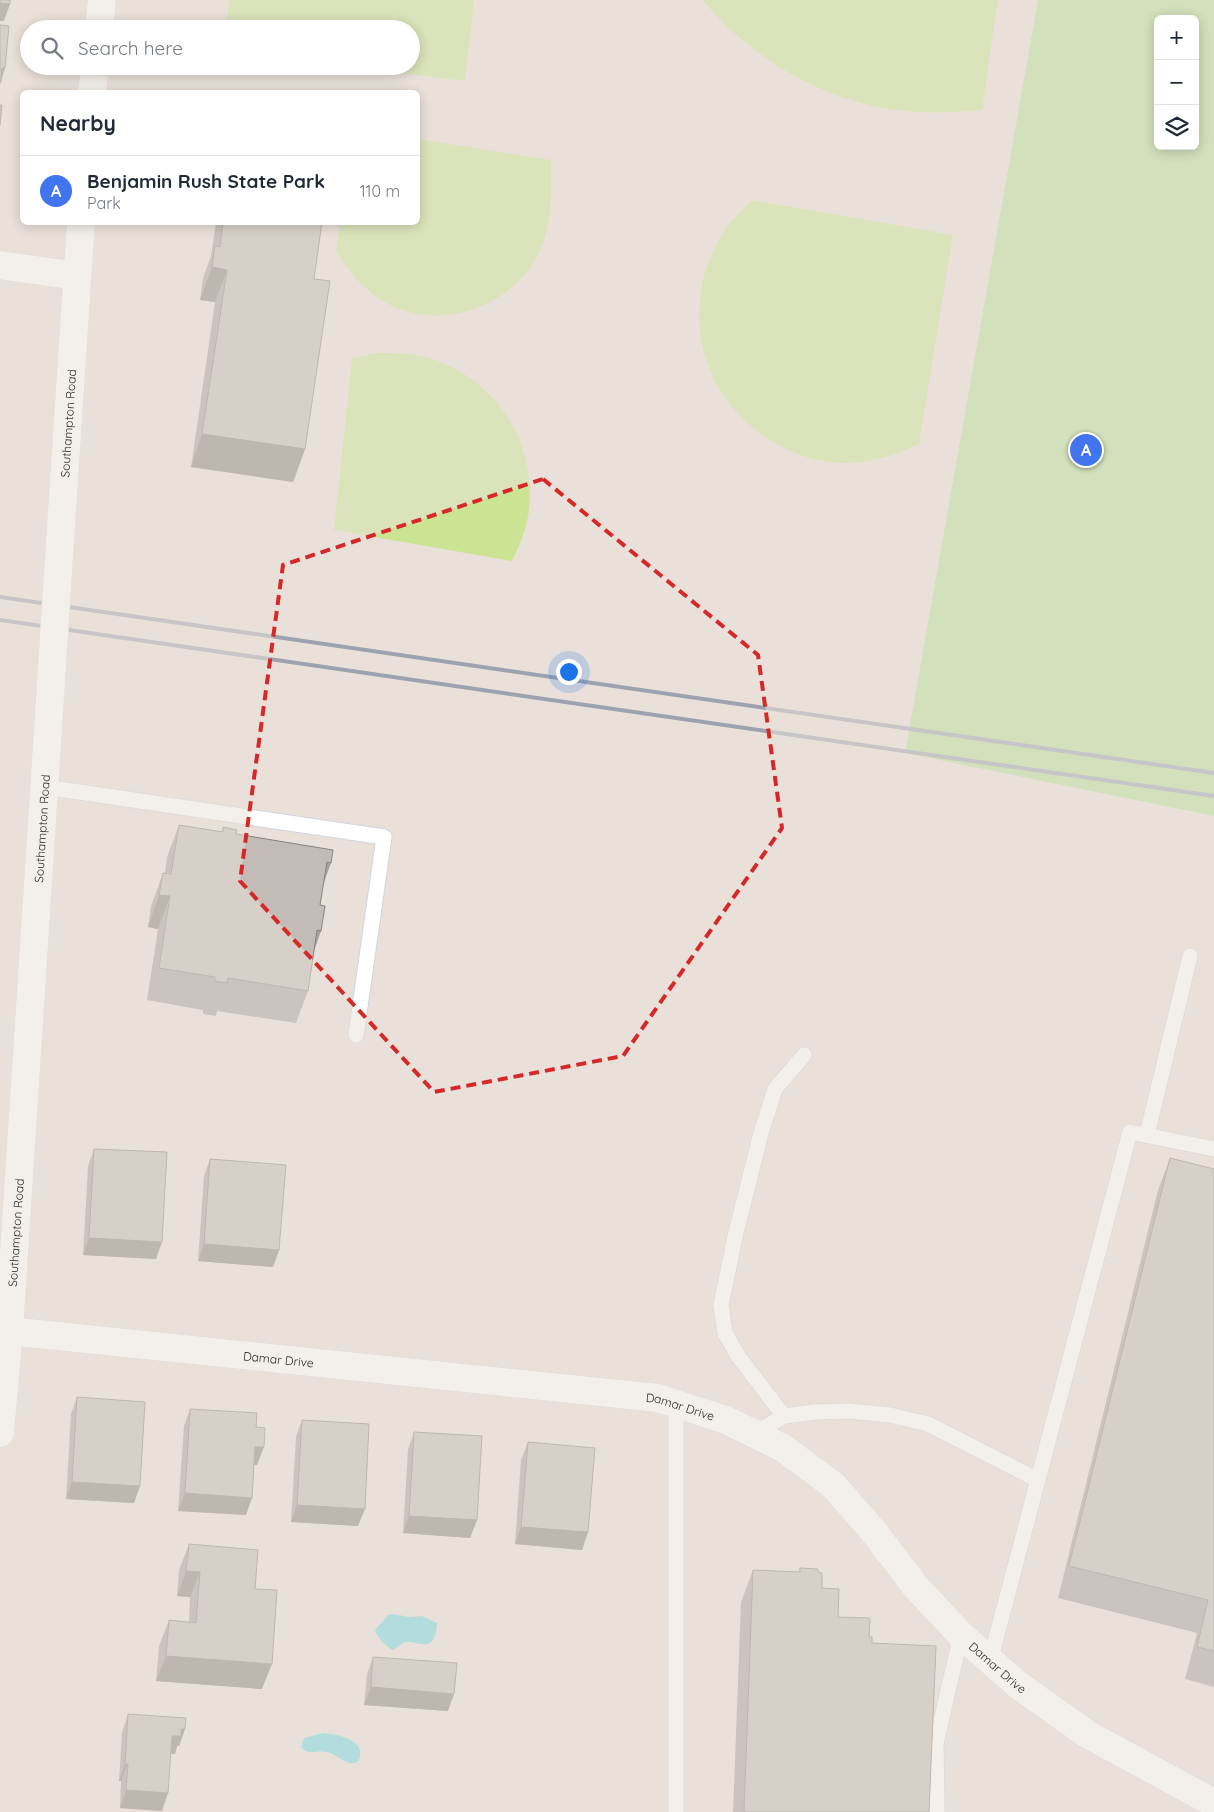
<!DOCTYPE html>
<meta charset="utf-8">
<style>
:root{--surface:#fff;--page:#f6f6f7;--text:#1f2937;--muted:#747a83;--line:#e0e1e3;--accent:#4174ef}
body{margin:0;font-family:Quicksand,sans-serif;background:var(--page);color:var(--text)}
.controls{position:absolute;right:15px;top:15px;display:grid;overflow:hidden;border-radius:8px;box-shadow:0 2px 12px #0003}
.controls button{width:45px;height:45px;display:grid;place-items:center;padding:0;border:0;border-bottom:1px solid var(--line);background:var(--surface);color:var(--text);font:25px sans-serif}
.you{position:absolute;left:568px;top:671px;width:18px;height:18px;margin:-12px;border:4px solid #fff;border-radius:50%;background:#1a73e8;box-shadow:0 0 0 8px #1a73e833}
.badge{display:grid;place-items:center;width:32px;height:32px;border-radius:50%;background:var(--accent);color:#fff;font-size:16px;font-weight:700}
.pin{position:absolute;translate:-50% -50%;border:2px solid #fff;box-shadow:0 1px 5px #0006}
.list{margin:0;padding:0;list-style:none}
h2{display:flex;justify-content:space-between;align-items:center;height:65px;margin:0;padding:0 20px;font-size:21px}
h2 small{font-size:16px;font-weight:400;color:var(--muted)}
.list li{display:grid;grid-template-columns:32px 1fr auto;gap:15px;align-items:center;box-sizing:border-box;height:70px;padding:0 20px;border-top:1px solid var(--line)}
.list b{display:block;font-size:19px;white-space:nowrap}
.list p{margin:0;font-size:16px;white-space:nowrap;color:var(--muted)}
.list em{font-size:16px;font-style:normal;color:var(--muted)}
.icon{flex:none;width:28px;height:28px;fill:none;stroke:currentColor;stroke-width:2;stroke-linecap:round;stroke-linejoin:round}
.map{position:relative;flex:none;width:1214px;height:1812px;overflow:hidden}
.search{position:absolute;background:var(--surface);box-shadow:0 2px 12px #0003;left:20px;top:20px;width:400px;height:55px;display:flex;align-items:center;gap:12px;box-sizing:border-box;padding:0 18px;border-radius:28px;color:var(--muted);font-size:19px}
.panel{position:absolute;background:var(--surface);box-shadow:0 2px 12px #0003;left:20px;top:90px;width:400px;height:135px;border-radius:8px}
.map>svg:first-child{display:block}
.green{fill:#b7dd98;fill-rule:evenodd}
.pitch{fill:#cbe494}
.water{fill:#71d4e7}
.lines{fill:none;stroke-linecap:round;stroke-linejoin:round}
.lane-casing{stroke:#cfd4e0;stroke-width:17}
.street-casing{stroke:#cfd4e0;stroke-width:29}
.secondary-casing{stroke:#cfd4e0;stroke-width:29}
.lane{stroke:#fff;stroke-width:15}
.street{stroke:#fff;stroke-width:28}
.secondary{stroke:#fff;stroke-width:28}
.rail{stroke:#9da2b1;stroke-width:4}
.secondary-bridge-casing{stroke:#cfd4e0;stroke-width:29;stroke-linecap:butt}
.secondary-bridge{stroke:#fff;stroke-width:28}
.wall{fill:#a7a19d}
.shaded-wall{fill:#88837f}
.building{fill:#c2bbb6;stroke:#88837f}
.marked{fill:none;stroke:#d62828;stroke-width:4;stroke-dasharray:10 6;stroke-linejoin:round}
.labels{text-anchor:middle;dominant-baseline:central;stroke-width:4;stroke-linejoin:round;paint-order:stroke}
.street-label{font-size:12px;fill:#272727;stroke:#fff}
</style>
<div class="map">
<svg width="1214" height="1812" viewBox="0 0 1214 1812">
<rect width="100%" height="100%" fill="#e9e1d9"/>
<path class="green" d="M1038 0H1214V816L905 753ZM1158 19H1195V146H1158Z"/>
<g class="pitch">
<path d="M229 0H474L465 81 342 66H411V29H226Z"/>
<path d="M703 0H998L982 110C949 113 916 114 883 108 814 95 746 54 703 0Z"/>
<path d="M418 139 551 160C551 189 553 219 542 246 518 306 439 335 383 301 362 288 349 272 336 252L340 223 418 222Z"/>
<path d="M752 200 953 235 919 444C893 456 871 463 842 463 820 463 796 455 777 444 702 403 677 312 720 238 728 223 740 212 752 200Z"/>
<path d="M376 353C393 353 409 353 426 357 493 376 537 440 529 510 527 528 520 544 512 561L334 530 352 358Z"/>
</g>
<g class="water">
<path d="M393 1614 409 1617 422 1616 437 1623C437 1627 436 1631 435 1635 431 1651 418 1641 407 1642 402 1642 397 1648 393 1650 386 1647 377 1637 375 1630L388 1615Z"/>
<path d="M323 1733C335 1734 347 1736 356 1744 363 1750 362 1765 350 1763 342 1762 335 1753 326 1752 316 1750 308 1756 301 1747L304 1738Z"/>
</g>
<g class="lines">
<defs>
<g id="lane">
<path d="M45 787 384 837 356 1035"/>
<path d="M1147 1135 1190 956"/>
<path d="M676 1404V1812"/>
<path d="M784 1416 738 1356 725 1333 721 1305 736 1232 761 1133 775 1089 804 1055"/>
<path d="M754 1434 784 1416 815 1412 849 1411 890 1415 928 1424 1038 1480"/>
<path d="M990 1661 1130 1132 1214 1149"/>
<path d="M937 1812 936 1743 961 1635"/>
</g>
<g id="street">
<path d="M0 265 77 276"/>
<path id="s1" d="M9 1331 658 1398 726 1420 783 1448 833 1485 874 1532 916 1587 961 1635 1018 1685 1087 1734 1214 1803"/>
</g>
<g id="secondary">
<path d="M99 29 102 0"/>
<path d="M92 92 95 66"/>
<path id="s2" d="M60 541 81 222"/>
<path id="s3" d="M0 1433 9 1331 52 667"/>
</g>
</defs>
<use href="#lane" class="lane-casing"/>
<use href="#street" class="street-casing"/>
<use href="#secondary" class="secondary-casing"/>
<use href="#lane" class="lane"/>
<use href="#street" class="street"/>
<use href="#secondary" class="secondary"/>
<g class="rail">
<path d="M0 597 1214 773"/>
<path d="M0 620 1214 796"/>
</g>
<defs>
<path id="secondary-bridge" d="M52 667 60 541"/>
</defs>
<use href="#secondary-bridge" class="secondary-bridge-casing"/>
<use href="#secondary-bridge" class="secondary-bridge"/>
</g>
<g class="wall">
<path d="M216 222H322L314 279 305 449 293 482 191 467 215 302 200 300 203 278 211 256Z"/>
<path d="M179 825 222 832 223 827 236 834 331 863 323 885 320 905 321 931 314 951 308 991 296 1023 217 1011 216 1016 203 1014V1010L147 1000 158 929 148 927 151 906 163 873 165 874 167 857Z"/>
<path d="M94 1149 156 1259 83 1255 88 1166Z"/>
<path d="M1170 1158 1214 1169V1687L1185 1679 1197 1633 1058 1598 1158 1190Z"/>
<path d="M210 1159 279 1250 273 1267 198 1261 204 1176Z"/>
<path d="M77 1397 134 1503 66 1499 71 1414Z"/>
<path d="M190 1409 257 1465H254L246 1515 178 1511 184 1426Z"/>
<path d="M302 1420 358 1526 291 1522 296 1437Z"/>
<path d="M414 1432 477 1520 470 1538 403 1533 408 1449Z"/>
<path d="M528 1442 588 1532 582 1550 515 1544 521 1460Z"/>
<path d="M189 1544 255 1589 262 1689 156 1681 159 1646 169 1620 189 1622 190 1597 177 1596 179 1570Z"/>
<path d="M800 1568 818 1572 822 1588 838 1617 869 1637 872 1643 929 1812H733L741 1602 753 1570 799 1572Z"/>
<path d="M373 1657 448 1711 364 1705 367 1674Z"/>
<path d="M128 1714 185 1729 179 1746H177L175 1754 171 1753 162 1811 120 1808 121 1781H119L122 1732Z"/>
</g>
<g class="shaded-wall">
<path d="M0 3 10 4 4 21H0Z"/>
<path d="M2 68H5L0 85V75Z"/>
<path d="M212 267 227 270 215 302 200 300Z"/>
<path d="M202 434 305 449 293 482 191 467Z"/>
<path d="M159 895 170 896 158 929 148 927Z"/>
<path d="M89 1238 162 1242 156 1259 83 1255Z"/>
<path d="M204 1244 279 1250 273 1267 198 1261Z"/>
<path d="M255 1447H264L257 1465 249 1464Z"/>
<path d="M72 1482 140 1486 134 1503 66 1499Z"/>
<path d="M185 1493 252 1498 246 1515 178 1511Z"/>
<path d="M297 1505 365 1509 358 1526 291 1522Z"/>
<path d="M409 1516 477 1520 470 1538 403 1533Z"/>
<path d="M521 1527 588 1532 582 1550 515 1544Z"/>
<path d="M186 1571 200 1572 190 1597 177 1596Z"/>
<path d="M166 1656 272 1664 262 1689 156 1681Z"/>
<path d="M371 1687 454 1694 448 1711 364 1705Z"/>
<path d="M181 1729H185L179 1746H177L175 1754 166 1753 172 1736Z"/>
<path d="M125 1764H128L121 1781H119Z"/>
<path d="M126 1790 168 1793 162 1811 120 1808Z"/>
</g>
<g class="building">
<path d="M0 0H10V4L0 3Z"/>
<path d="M0 25 9 26 5 68H2L1 82H0Z"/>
<path d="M0 105H2L0 125Z"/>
<path d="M223 222H322L314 279 330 281 305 449 202 434 227 270 212 267 215 246 220 247Z"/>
<path d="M179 825 223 832V827L237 830 236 834 333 850 331 863 327 862 320 905 325 906 321 931 317 930 308 991 228 978 227 983 215 981V977L159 968 170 896 159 895 163 873 171 874Z"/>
<path d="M94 1149 167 1152 162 1242 89 1238Z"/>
<path d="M1170 1158 1214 1169V1651L1197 1647 1208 1600 1069 1566Z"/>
<path d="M210 1159 286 1165 279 1250 204 1244Z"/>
<path d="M77 1397 145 1402 140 1486 72 1482Z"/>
<path d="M190 1409 257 1413 256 1427 265 1428 264 1447H255L252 1498 185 1493Z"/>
<path d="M302 1420 369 1424 365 1509 297 1505Z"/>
<path d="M414 1432 482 1436 477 1520 409 1516Z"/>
<path d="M528 1442 595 1448 588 1532 521 1527Z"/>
<path d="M189 1544 258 1550 255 1589 277 1590 272 1664 166 1656 169 1620 196 1623 200 1572 186 1571Z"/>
<path d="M800 1568 818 1569V1572L822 1573V1588L839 1589 838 1617 870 1618 869 1637H872V1643L936 1646 929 1812H744L753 1570 800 1572Z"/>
<path d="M373 1657 457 1663 454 1694 371 1687Z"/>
<path d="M128 1714 186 1718 185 1729H181V1736H172L168 1793 126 1790 128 1764H125Z"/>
</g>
<path d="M0 0H1214V1812H0ZM543 479 758 655 782 828 623 1056 434 1092 240 881 283 565Z" fill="#e9e1d9" fill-opacity=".55" fill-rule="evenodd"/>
<path class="marked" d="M543 479 758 655 782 828 623 1056 434 1092 240 881 283 565Z"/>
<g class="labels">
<g class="street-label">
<text stroke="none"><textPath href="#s2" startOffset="118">Southampton Road</textPath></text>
<text stroke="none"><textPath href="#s3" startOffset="606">Southampton Road</textPath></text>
<text stroke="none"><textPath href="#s3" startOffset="201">Southampton Road</textPath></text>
<text stroke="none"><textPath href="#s1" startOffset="271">Damar Drive</textPath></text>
<text stroke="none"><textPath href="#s1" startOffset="676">Damar Drive</textPath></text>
<text stroke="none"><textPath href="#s1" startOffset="1096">Damar Drive</textPath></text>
</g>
</g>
</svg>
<div class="controls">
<button>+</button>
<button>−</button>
<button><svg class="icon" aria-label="layers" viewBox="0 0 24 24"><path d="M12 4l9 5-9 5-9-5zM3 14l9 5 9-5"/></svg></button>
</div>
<div class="you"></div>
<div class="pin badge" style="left:1086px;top:450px">A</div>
<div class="search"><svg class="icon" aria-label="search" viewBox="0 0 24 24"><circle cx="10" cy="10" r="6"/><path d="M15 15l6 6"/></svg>Search here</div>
<section class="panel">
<h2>Nearby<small></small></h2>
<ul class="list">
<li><span class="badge">A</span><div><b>Benjamin Rush State Park</b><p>Park</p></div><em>110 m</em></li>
</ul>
</section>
</div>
